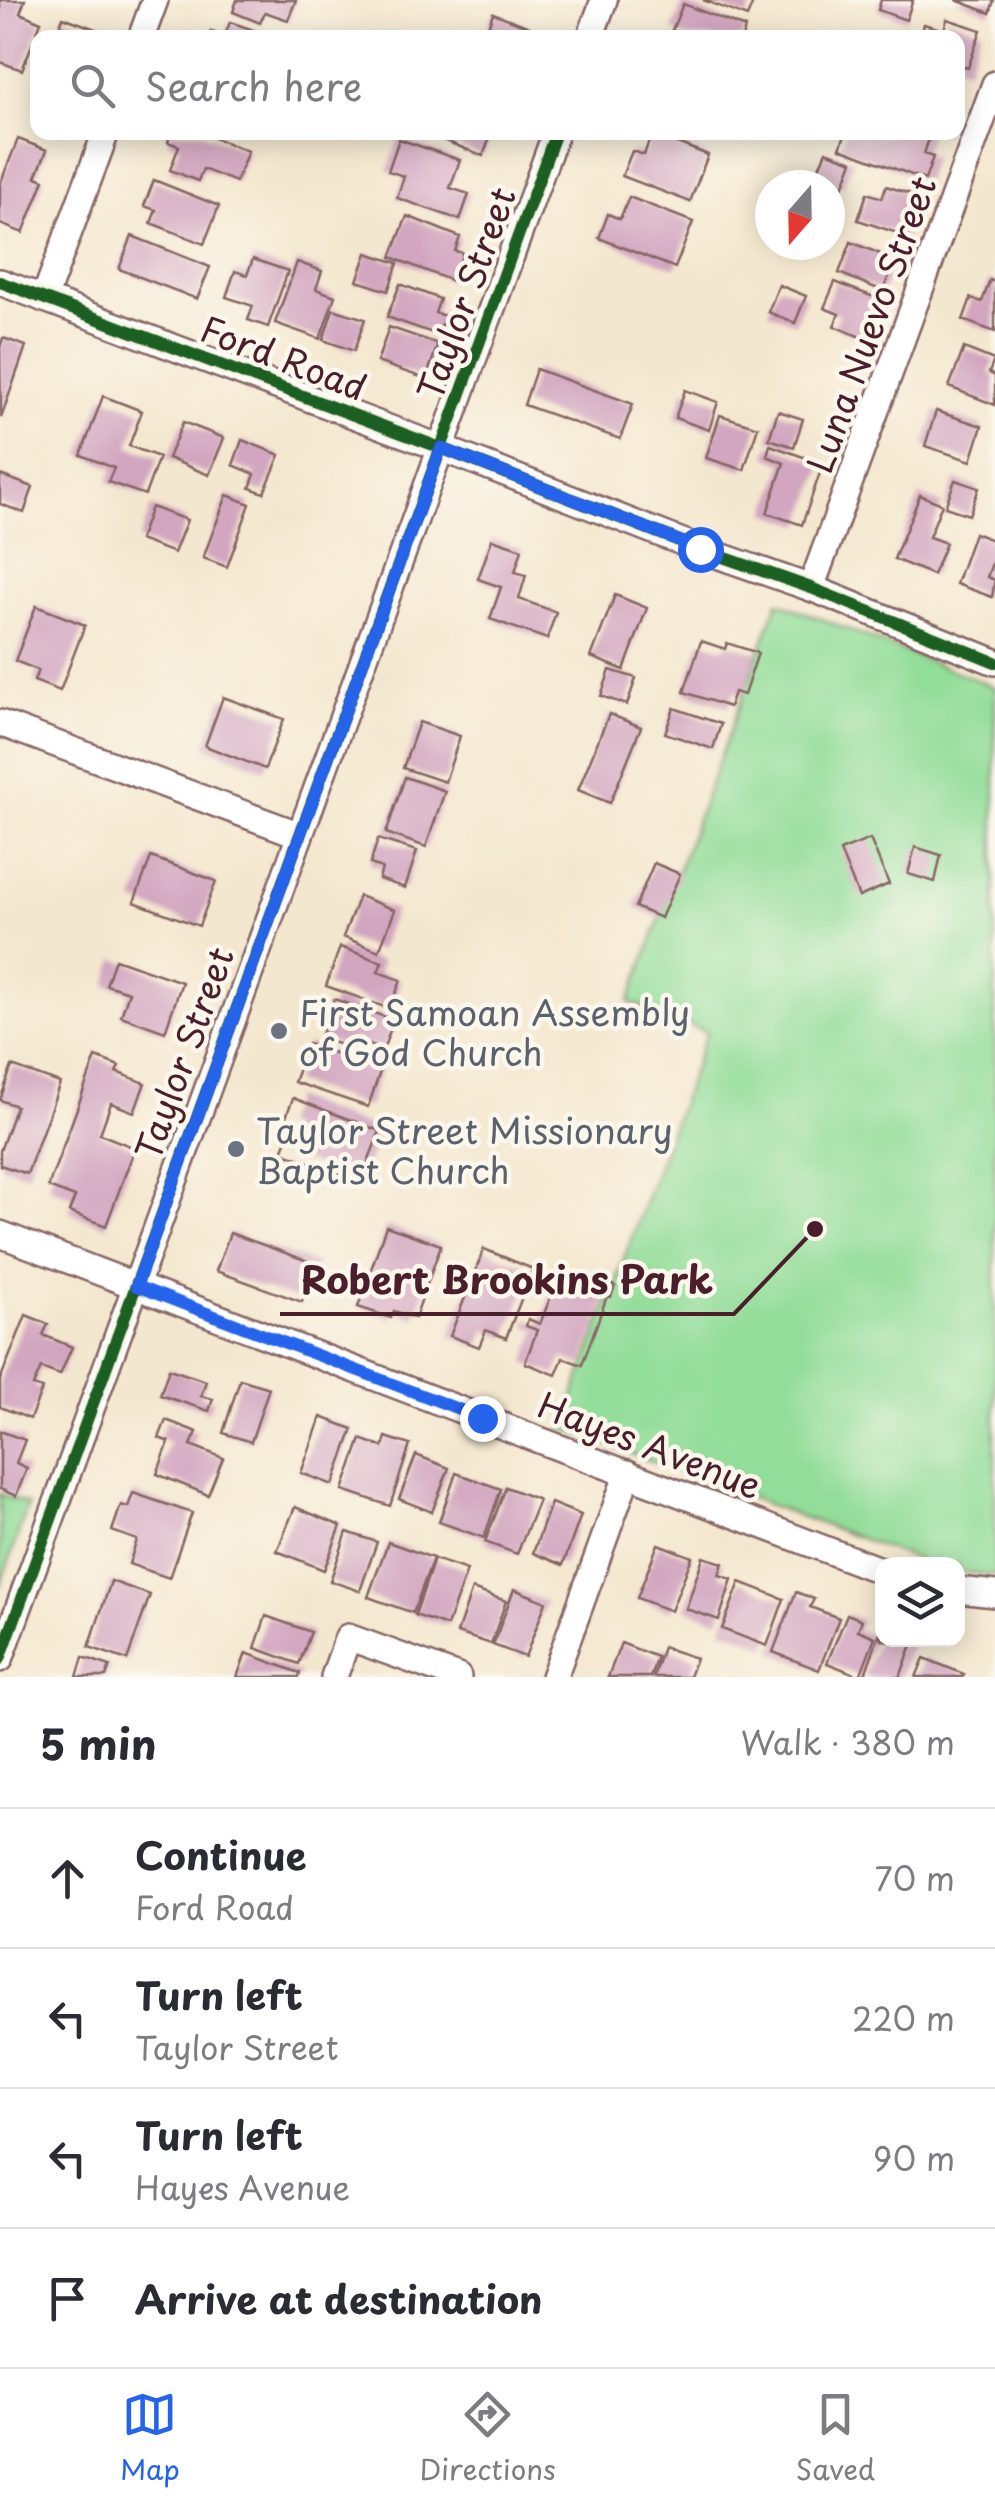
<!DOCTYPE html>
<meta charset="utf-8">
<style>
:root{--surface:#fff;--page:#f7f7f7;--text:#2b2b33;--muted:#7c7c81;--line:#e1e1e2;--accent:#2563eb}
body{margin:0;font-family:"Playpen Sans",sans-serif;background:var(--page);color:var(--text)}
.controls{position:absolute;right:30px;bottom:30px;display:grid;overflow:hidden;border-radius:20px;box-shadow:0 5px 25px #0003}
.controls button{width:90px;height:90px;display:grid;place-items:center;padding:0;border:0;border-bottom:2px solid var(--line);background:var(--surface);color:var(--text);font:50px sans-serif}
.compass{position:absolute;left:755px;top:170px;width:90px;height:90px;border-radius:50%;background:var(--surface);box-shadow:0 5px 25px #0003;rotate:200deg}
.stop{position:absolute;width:30px;height:30px;margin:-22px;border:8px solid #2563eb;border-radius:50%;background:#fff}
.stop.end{background:#2563eb;border-color:#fff;box-shadow:0 2px 10px #0008}
.list{margin:0;padding:0;list-style:none}
h2{display:flex;justify-content:space-between;align-items:center;height:130px;margin:0;padding:0 40px;font-size:42px}
h2 small{font-size:32px;font-weight:400;color:var(--muted)}
.list li{display:grid;grid-template-columns:65px 1fr auto;gap:30px;align-items:center;box-sizing:border-box;height:140px;padding:0 40px;border-top:2px solid var(--line)}
.list b{display:block;font-size:38px;white-space:nowrap}
.list p{margin:0;font-size:32px;white-space:nowrap;color:var(--muted)}
.list em{font-size:32px;font-style:normal;color:var(--muted)}
.icon{flex:none;width:55px;height:55px;fill:none;stroke:currentColor;stroke-width:2;stroke-linecap:round;stroke-linejoin:round}
.map{position:relative;flex:none;width:995px;height:1677px;overflow:hidden}
.search{position:absolute;background:var(--surface);box-shadow:0 5px 25px #0003;left:30px;right:30px;top:30px;height:110px;display:flex;align-items:center;gap:25px;box-sizing:border-box;padding:0 35px;border-radius:20px;color:var(--muted);font-size:38px}
.sheet{height:690px;background:var(--surface)}
nav{display:flex;justify-content:space-around;align-items:center;box-sizing:border-box;height:140px;border-top:2px solid var(--line);background:var(--surface);font-size:28px;color:var(--muted)}
nav a{display:grid;justify-items:center;gap:5px}
nav .on{color:var(--accent)}
.map>svg:first-child{display:block}
.green{fill:#92dd99;stroke:#6e7e62;stroke-width:2.5}
.building{fill:#d2a5c0}
.lines{fill:none;stroke-linecap:round;stroke-linejoin:round}
.minor-casing{stroke:#866564;stroke-width:30}
.minor{stroke:#fff;stroke-width:25}
.cycleway-casing{stroke:#fbf7ec;stroke-width:19}
.cycleway{stroke:#1b5e20;stroke-width:12}
.route{stroke:#2563eb;stroke-width:12}
.worship-dot{fill:#6b7280;stroke:#fbf7ec;stroke-width:4}
.labels{text-anchor:middle;dominant-baseline:central;stroke-width:9;stroke-linejoin:round;paint-order:stroke}
.street-label{font-size:35px;fill:#4a1f2b;stroke:#fbf7ec}
.worship-label{font-size:35px;fill:#5b616d;stroke:#fbf7ec;text-anchor:start}
.leader{fill:none;stroke:#4a1f2b;stroke-width:4}
.callout-dot{fill:#4a1f2b;stroke:#fbf7ec;stroke-width:4}
.callout-label{font-size:38px;text-anchor:middle;font-weight:bold;fill:#4a1f2b;stroke:#fbf7ec;stroke-width:9;stroke-linejoin:round;paint-order:stroke}
</style>
<div class="map">
<svg width="995" height="1677" viewBox="0 0 995 1677">
<rect width="100%" height="100%" fill="#fbf7ec"/>
<filter id="ink" filterUnits="userSpaceOnUse"><feTurbulence type="fractalNoise" baseFrequency=".01" numOctaves="2"/><feDisplacementMap in="SourceGraphic" scale="20" xChannelSelector="R" yChannelSelector="G"/><feConvolveMatrix kernelMatrix="1 2 1 2 8 2 1 2 1" color-interpolation-filters="sRGB"/></filter>
<filter id="wash" filterUnits="userSpaceOnUse"><feTurbulence type="fractalNoise" baseFrequency=".0048" numOctaves="4" result="noise"/><feDisplacementMap in="SourceGraphic" scale="40" xChannelSelector="R" yChannelSelector="G"/><feGaussianBlur stdDeviation="2.25" result="paint"/><feColorMatrix in="noise" values="0 0 0 0 0 0 0 0 0 0 0 0 0 0 0 0 0 1.4 0 .05"/><feComposite in="paint" operator="in"/></filter>
<g filter="url(#wash)">
<rect width="100%" height="100%" fill="#f4e7cf"/>
<g class="green">
<path d="M778 602 995 687V1575L958 1572V1564H929L562 1428 707 1032 629 1002Z"/>
<path d="M0 1494 28 1505 0 1587Z"/>
</g>
<g id="blocks">
<g class="building">
<path d="M0 0H25L20 13 41 22 22 70 0 62Z"/>
<path d="M237 0H296L288 20 265 12 260 23 233 12Z"/>
<path d="M703 0H754L747 17Z"/>
<path d="M881 0H913L906 20 878 10Z"/>
<path d="M956 0H994L990 13Z"/>
<path d="M683 4 745 28 742 38H686L672 30Z"/>
<path d="M493 13 532 28 528 38H484Z"/>
<path d="M63 17 101 31 98 38H55Z"/>
<path d="M947 19 981 30 968 68 958 65V38H920L924 24 944 30Z"/>
<path d="M230 22 274 37V38H209L211 31 225 35Z"/>
<path d="M171 132H199L248 151 236 182 203 169 198 181 170 170 179 146 168 142Z"/>
<path d="M423 132H492L483 156Z"/>
<path d="M846 132H931L924 154 933 157 925 180 840 148Z"/>
<path d="M652 133 708 155 690 202 622 176 632 151 644 155Z"/>
<path d="M18 139 47 150 36 177 44 180 23 233 0 224V184Z"/>
<path d="M399 139 460 160 450 188 469 194 460 220 397 198 404 176 388 171Z"/>
<path d="M826 151 853 161 843 187 815 177Z"/>
<path d="M154 180 219 206 204 244 151 223 156 210 144 206Z"/>
<path d="M886 186 920 197 906 236 858 220 867 193 882 198Z"/>
<path d="M629 197 693 222 675 268 599 238 608 214 620 219Z"/>
<path d="M407 216 460 237 455 251 463 253 452 281 391 257Z"/>
<path d="M132 236 210 267 197 299 119 269Z"/>
<path d="M851 242 895 260 883 291 839 273Z"/>
<path d="M367 253 398 263 388 291 357 281Z"/>
<path d="M253 259 288 271 268 327 248 320 253 306 226 297 235 271 247 275Z"/>
<path d="M297 262 322 271 316 289 335 296 320 339 275 323Z"/>
<path d="M990 280 995 282V332L963 320 971 298 982 302Z"/>
<path d="M835 282 884 301 868 340 834 326 839 314 824 308Z"/>
<path d="M400 284 440 299 435 313 445 316 438 335 387 317Z"/>
<path d="M779 285 806 296 795 323 768 312Z"/>
<path d="M333 309 365 319 354 351 323 340Z"/>
<path d="M389 327 438 344 426 379 377 362Z"/>
<path d="M3 338 26 346 1 418 0 347Z"/>
<path d="M964 348 994 360 989 373 995 376V405L949 387Z"/>
<path d="M536 369 633 404 620 439 524 405Z"/>
<path d="M685 390 718 402 709 430 675 418Z"/>
<path d="M103 396 142 411 129 446 159 457 145 495 108 482 114 468 81 455Z"/>
<path d="M778 411 803 419 794 447 769 439Z"/>
<path d="M936 411 982 426 971 461 925 446Z"/>
<path d="M720 415 758 427 744 470 706 458Z"/>
<path d="M183 422 224 438 209 475 168 458Z"/>
<path d="M242 440 280 455 264 493 250 488 255 474 233 465Z"/>
<path d="M770 445 823 464 802 525 767 513 784 463 767 456Z"/>
<path d="M0 475 33 487 24 513 0 504Z"/>
<path d="M955 480 979 488 969 515 945 507Z"/>
<path d="M227 495 250 504 227 567 203 558Z"/>
<path d="M920 495 942 504 929 537 946 543 933 575 894 559Z"/>
<path d="M151 507 187 520 174 553 139 540Z"/>
<path d="M974 533 995 541V555L987 577 995 580 992 597 956 584Z"/>
<path d="M492 539 522 549 515 572 526 575 519 599 556 612 547 639 490 619 501 587 478 579Z"/>
<path d="M615 595 647 608 624 670 591 657Z"/>
<path d="M36 606 85 625 60 691 34 681 38 670 15 661Z"/>
<path d="M701 641 725 649 727 643 758 653 744 695 734 692 729 707 684 692Z"/>
<path d="M610 670 636 678 627 705 601 696Z"/>
<path d="M223 697 284 719 265 769 205 746Z"/>
<path d="M674 708 721 724 713 749 665 733Z"/>
<path d="M609 714 641 727 610 803 578 790Z"/>
<path d="M419 722 460 736 445 782 403 768Z"/>
<path d="M405 777 445 791 426 847 386 833Z"/>
<path d="M378 839 417 851 405 888 379 879 382 868 370 864Z"/>
<path d="M870 839 889 884 859 897 840 851Z"/>
<path d="M915 847 941 855 935 882 908 874Z"/>
<path d="M151 857 216 881 199 926 134 902Z"/>
<path d="M654 863 680 874 661 918 635 907Z"/>
<path d="M359 896 395 910 379 951 343 937Z"/>
<path d="M340 947 382 962 378 972 401 980 390 1009 326 986Z"/>
<path d="M115 959 182 982 165 1032 121 1016 129 992 106 985Z"/>
<path d="M334 999 394 1020 383 1050 353 1039 350 1048 320 1038Z"/>
<path d="M308 1044 381 1069 368 1107 294 1082Z"/>
<path d="M96 1057 119 1066 116 1072 145 1083 134 1112 111 1103 100 1134 135 1148 106 1226 69 1212 75 1197 48 1187Z"/>
<path d="M12 1066 60 1083 27 1174 0 1165V1151L16 1106 0 1100Z"/>
<path d="M293 1098 380 1131 360 1182 282 1152 291 1128 283 1125Z"/>
<path d="M386 1226 441 1245 415 1318 394 1311 391 1318 358 1307Z"/>
<path d="M230 1233 316 1264 302 1302 216 1271Z"/>
<path d="M484 1249 533 1269 506 1338 486 1330 479 1347 450 1336Z"/>
<path d="M607 1283 615 1286 611 1297 607 1296 582 1365 563 1358 556 1375 525 1363 537 1330 526 1326 528 1319 540 1324 554 1288 573 1295 577 1284 603 1294Z"/>
<path d="M26 1315 48 1324 43 1335 72 1347 60 1375 41 1368 33 1386 42 1389 30 1419 0 1407V1380Z"/>
<path d="M169 1369 206 1381 201 1396 213 1399 209 1411 160 1395Z"/>
<path d="M240 1379 269 1388 251 1442 223 1433Z"/>
<path d="M321 1417 353 1429 333 1485 301 1473Z"/>
<path d="M166 1420 197 1432 191 1445 223 1458 208 1495 157 1474 169 1442 159 1438Z"/>
<path d="M0 1431 25 1440 16 1463 27 1468 16 1496 0 1489Z"/>
<path d="M386 1437 410 1445 390 1506 343 1490 361 1439 383 1447Z"/>
<path d="M416 1455 449 1468 432 1512 399 1499Z"/>
<path d="M456 1473 501 1489 484 1538 439 1522Z"/>
<path d="M506 1487 539 1500 517 1554 485 1542Z"/>
<path d="M133 1493 192 1513 169 1578 129 1564 137 1540 112 1531 121 1505 128 1507Z"/>
<path d="M551 1503 581 1515 563 1565 533 1553Z"/>
<path d="M295 1507 341 1526 324 1570 277 1551Z"/>
<path d="M347 1532 377 1542 360 1591 330 1581Z"/>
<path d="M388 1542 433 1558 413 1613 368 1597Z"/>
<path d="M658 1544 692 1557 671 1611 637 1598Z"/>
<path d="M703 1557 723 1563 719 1575 732 1579 719 1620 686 1609Z"/>
<path d="M434 1559 467 1570 447 1626 415 1615Z"/>
<path d="M111 1581 150 1595 127 1660 89 1647Z"/>
<path d="M740 1582 784 1599 767 1646 722 1629Z"/>
<path d="M472 1589 506 1601 491 1644 457 1633Z"/>
<path d="M514 1589 546 1602 525 1657 493 1645Z"/>
<path d="M796 1592 814 1599 810 1607 839 1618 819 1670 773 1652Z"/>
<path d="M847 1614 862 1620 858 1630 875 1637 860 1676 827 1663Z"/>
<path d="M266 1616 311 1632 299 1664 255 1648Z"/>
<path d="M882 1627V1640L913 1642 900 1677H864Z"/>
<path d="M621 1643 657 1657 650 1677H608Z"/>
<path d="M663 1647 696 1658 689 1677H653Z"/>
<path d="M246 1653 300 1673 299 1677H237Z"/>
<path d="M83 1657 110 1666 106 1677H77Z"/>
<path d="M924 1658 964 1674 962 1677H916Z"/>
</g>
</g>
</g>
<g filter="url(#ink)">
<use href="#blocks" fill-opacity="0" stroke="#866564" stroke-width="2.5"/>
<g class="lines">
<defs>
<g id="minor">
<path d="M141 38 155 0"/>
<path d="M590 38 604 0"/>
<path d="M0 282 441 448 700 549 811 588 995 662"/>
<path d="M44 299 106 132"/>
<path d="M811 588 995 84"/>
<path d="M0 723 300 835"/>
<path d="M0 1234 882 1571"/>
<path d="M958 1590 995 1594"/>
<path d="M0 1659 556 132"/>
<path d="M334 1677 348 1637 458 1677"/>
<path d="M554 1677 628 1473"/>
</g>
</defs>
<use href="#minor" class="minor-casing"/>
<use href="#minor" class="minor"/>
<defs>
<g id="cycleway">
<path d="M0 282 441 448 700 549 811 588 995 662"/>
<path d="M0 1659 556 132"/>
</g>
</defs>
<use href="#cycleway" class="cycleway-casing"/>
<use href="#cycleway" class="cycleway"/>
</g>
</g>
<g class="lines" filter="url(#ink)">
<path class="route" d="M482 1418 136 1286 441 448 700 549"/>
</g>
<g class="worship-dot">
<circle cx="279" cy="1031" r="10"/>
<circle cx="236" cy="1149" r="10"/>
</g>
<g class="labels">
<g class="street-label">
<text transform="translate(465 293) rotate(-70)">Taylor Street</text>
<text transform="translate(870 324) rotate(-70)">Luna Nuevo Street</text>
<text transform="translate(284 357) rotate(21)">Ford Road</text>
<text transform="translate(183 1053) rotate(-70)">Taylor Street</text>
<text transform="translate(650 1444) rotate(21)">Hayes Avenue</text>
</g>
<g class="worship-label">
<text x="299" y="1011">First Samoan Assembly<tspan x="299" dy="40">of God Church</tspan></text>
<text x="256" y="1129">Taylor Street Missionary<tspan x="256" dy="40">Baptist Church</tspan></text>
</g>
</g>
<path class="leader" d="M815 1229L734 1314H280"/>
<circle class="callout-dot" cx="815" cy="1229" r="10"/>
<g class="callout-label">
<text x="507" y="1294">Robert Brookins Park</text>
</g>
</svg>
<div class="controls">
<button><svg class="icon" aria-label="layers" viewBox="0 0 24 24"><path d="M12 4l9 5-9 5-9-5zM3 14l9 5 9-5"/></svg></button>
</div>
<svg class="compass" viewBox="-18 -18 36 36"><path d="M0-13l5 13h-10z" fill="#e53935"/><path d="M0 13l5-13h-10z" fill="#7c7c81"/></svg>
<div class="stop" style="left:700px;top:549px"></div>
<div class="stop end" style="left:482px;top:1418px"></div>
<div class="search"><svg class="icon" aria-label="search" viewBox="0 0 24 24"><circle cx="10" cy="10" r="6"/><path d="M15 15l6 6"/></svg>Search here</div>
</div>
<section class="sheet">
<h2>5 min<small>Walk · 380 m</small></h2>
<ul class="list">
<li><svg class="icon" aria-label="ahead" viewBox="0 0 24 24"><path d="M12 20V5M6 11l6-6 6 6"/></svg><div><b>Continue</b><p>Ford Road</p></div><em>70 m</em></li>
<li><svg class="icon" aria-label="left" viewBox="0 0 24 24"><path d="M17 20v-9H6M10 6l-5 5 5 5"/></svg><div><b>Turn left</b><p>Taylor Street</p></div><em>220 m</em></li>
<li><svg class="icon" aria-label="left" viewBox="0 0 24 24"><path d="M17 20v-9H6M10 6l-5 5 5 5"/></svg><div><b>Turn left</b><p>Hayes Avenue</p></div><em>90 m</em></li>
<li><svg class="icon" aria-label="arrive" viewBox="0 0 24 24"><path d="M6 21V4h12l-3 4 3 4H6"/></svg><div><b>Arrive at destination</b></div></li>
</ul>
</section>
<nav>
<a class="on"><svg class="icon" aria-label="map" viewBox="0 0 24 24"><path d="M3 6l6-2 6 2 6-2v14l-6 2-6-2-6 2zM9 4v14M15 6v14"/></svg>Map</a>
<a><svg class="icon" aria-label="directions" viewBox="0 0 24 24"><path d="M12 3l9 9-9 9-9-9zM9 14v-3h6M13 9l2 2-2 2"/></svg>Directions</a>
<a><svg class="icon" aria-label="saved" viewBox="0 0 24 24"><path d="M7 4h10v16l-5-4-5 4z"/></svg>Saved</a>
</nav>
